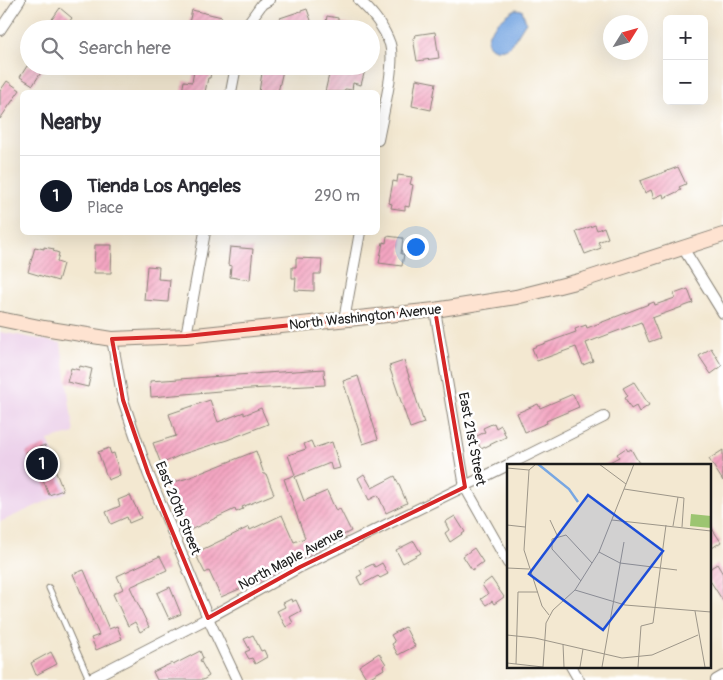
<!DOCTYPE html>
<meta charset="utf-8">
<style>
:root{--surface:#fff;--page:#f2f2f3;--text:#2b2b33;--muted:#7c7c81;--line:#e1e1e2;--accent:#111827}
body{margin:0;font-family:Pangolin,sans-serif;background:var(--page);color:var(--text)}
.controls{position:absolute;right:15px;top:15px;display:grid;overflow:hidden;border-radius:8px;box-shadow:0 5px 20px #0002}
.controls button{width:45px;height:45px;display:grid;place-items:center;padding:0;border:0;border-bottom:1px solid var(--line);background:var(--surface);color:var(--text);font:25px sans-serif}
.compass{position:absolute;left:603px;top:15px;width:45px;height:45px;border-radius:50%;background:var(--surface);box-shadow:0 5px 20px #0002;rotate:53deg}
.you{position:absolute;left:415px;top:246px;width:18px;height:18px;margin:-12px;border:4px solid #fff;border-radius:50%;background:#1a73e8;box-shadow:0 0 0 8px #1a73e833}
.badge{display:grid;place-items:center;width:32px;height:32px;border-radius:50%;background:var(--accent);color:#fff;font-size:16px;font-weight:700}
.pin{position:absolute;translate:-50% -50%;border:2px solid #fff;box-shadow:0 1px 5px #0006}
.list{margin:0;padding:0;list-style:none}
h2{display:flex;justify-content:space-between;align-items:center;height:65px;margin:0;padding:0 20px;font-size:21px}
h2 small{font-size:16px;font-weight:400;color:var(--muted)}
.list li{display:grid;grid-template-columns:32px 1fr auto;gap:15px;align-items:center;box-sizing:border-box;height:80px;padding:0 20px;border-top:1px solid var(--line)}
.list b{display:block;font-size:19px;white-space:nowrap}
.list p{margin:0;font-size:16px;white-space:nowrap;color:var(--muted)}
.list em{font-size:16px;font-style:normal;color:var(--muted)}
.icon{flex:none;width:28px;height:28px;fill:none;stroke:currentColor;stroke-width:2;stroke-linecap:round;stroke-linejoin:round}
.map{position:relative;flex:none;width:723px;height:680px;overflow:hidden}
.search{position:absolute;background:var(--surface);box-shadow:0 5px 20px #0002;left:20px;top:20px;width:360px;height:55px;display:flex;align-items:center;gap:12px;box-sizing:border-box;padding:0 18px;border-radius:28px;color:var(--muted);font-size:19px}
.panel{position:absolute;background:var(--surface);box-shadow:0 5px 20px #0002;left:20px;top:90px;width:360px;height:145px;border-radius:8px}
.map>svg:first-child{display:block}
.built{fill:#ecd1ea}
.water{fill:#78a7e2;stroke:#4a627f}
.building{fill:url(#building-hatch)}
.lines{fill:none;stroke-linecap:round;stroke-linejoin:round}
.lane-casing{stroke:#888276;stroke-width:7}
.street-casing{stroke:#888276;stroke-width:12}
.secondary-casing{stroke:#888276;stroke-width:16}
.lane{stroke:#fff;stroke-width:5}
.street{stroke:#fff;stroke-width:10}
.secondary{stroke:#fee3d1;stroke-width:14}
.marked{fill:none;stroke:#d62828;stroke-width:4;stroke-linejoin:round}
.labels{text-anchor:middle;dominant-baseline:central;stroke-width:5;stroke-linejoin:round;paint-order:stroke}
.street-label{font-size:14px;fill:#1c1c1c;stroke:#fff}
.inset-river{fill:none;stroke:#78a7e2;stroke-width:2.5}
.inset-road{fill:none;stroke:#9d9689;stroke-width:1}
.view{fill:#1d4ed8;fill-opacity:0.15;stroke:#1d4ed8;stroke-width:2.5}
.inset-edge{fill:none;stroke:#1c1c1c;stroke-width:2.5}
</style>
<div class="map">
<svg width="723" height="680" viewBox="0 0 723 680">
<defs>
<pattern id="building-hatch" width="6" height="6" patternUnits="userSpaceOnUse" patternTransform="scale(1.25)"><rect width="6" height="6" fill="#f4a6c2"/><path d="M-1 1l2-2M0 6l6-6M5 7l2-2" fill="none" stroke="#d18ea6"/></pattern>
</defs>
<rect width="100%" height="100%" fill="#fff"/>
<filter id="ink" filterUnits="userSpaceOnUse"><feTurbulence type="fractalNoise" baseFrequency=".02" numOctaves="2"/><feDisplacementMap in="SourceGraphic" scale="10" xChannelSelector="R" yChannelSelector="G"/><feConvolveMatrix kernelMatrix="1 2 1 2 8 2 1 2 1" color-interpolation-filters="sRGB"/></filter>
<filter id="wash" filterUnits="userSpaceOnUse"><feTurbulence type="fractalNoise" baseFrequency=".0096" numOctaves="4" result="noise"/><feDisplacementMap in="SourceGraphic" scale="20" xChannelSelector="R" yChannelSelector="G"/><feGaussianBlur stdDeviation="1.12" result="paint"/><feColorMatrix in="noise" values="0 0 0 0 0 0 0 0 0 0 0 0 0 0 0 0 0 1.4 0 .05"/><feComposite in="paint" operator="in"/></filter>
<g filter="url(#wash)">
<rect width="100%" height="100%" fill="#f3e8d1"/>
<path class="built" d="M0 332 61 343 74 433 48 440 67 492 0 522Z"/>
<path class="water" d="M516 9 522 10 526 22C520 30 516 40 508 47 500 53 484 48 488 36 490 28 508 13 516 9Z"/>
<g id="blocks">
<g class="building">
<path d="M60 8 72 18 64 29H45Z"/>
<path d="M307 9 314 29H283L280 18Z"/>
<path d="M192 10 222 17 219 29H194L195 24 189 23Z"/>
<path d="M327 16 338 18V22L353 25V29H325Z"/>
<path d="M435 32 439 58 417 61 413 38 416 37 415 35Z"/>
<path d="M27 66H45L33 85 20 77Z"/>
<path d="M195 66H212L210 78H208L205 92H182L184 81 192 82Z"/>
<path d="M263 66H284L278 92H259Z"/>
<path d="M331 66H349L365 70 361 85 353 83 352 90 345 89 344 92H325Z"/>
<path d="M416 79 436 83 431 110 412 106Z"/>
<path d="M7 81 20 90 0 119V91Z"/>
<path d="M678 167 686 184 679 187 681 190 664 198 663 194 654 198 651 190 645 193 640 181Z"/>
<path d="M398 175 412 177 410 184 413 185 409 207 405 206V210L391 208 392 204 389 203 393 181 397 182Z"/>
<path d="M595 225 597 230 604 227 608 238 598 242 601 248 585 254 576 232Z"/>
<path d="M387 236 403 238 401 254H404L402 266 379 263 383 242 386 243Z"/>
<path d="M95 245H112L111 273H94Z"/>
<path d="M35 247 44 249V247L54 249 53 251 59 253 57 262 63 264 58 281 28 272Z"/>
<path d="M230 247 253 249 250 280 230 277 231 266 228 265Z"/>
<path d="M296 258 322 259 321 274H314V291L295 290 296 278H292V267H296Z"/>
<path d="M147 266 159 267 158 279 170 280 168 302 144 300Z"/>
<path d="M688 289 693 303 652 318 660 338 649 342 641 322 586 343 593 361 583 365 576 347 537 361 532 348 576 332 575 329 586 325 587 328 654 302 655 305 675 298 674 294Z"/>
<path d="M711 348 722 366 711 374 699 356Z"/>
<path d="M404 361 424 423 410 428 389 366Z"/>
<path d="M80 366 92 369 88 387 67 382 71 368 79 370Z"/>
<path d="M324 369 325 385 231 390 151 397 150 381Z"/>
<path d="M358 376 378 439 363 444 343 381Z"/>
<path d="M634 382 649 405 639 412 636 406 631 409 625 398 628 396 623 388Z"/>
<path d="M573 394 579 407 546 421 547 423 525 432 517 413 538 404 540 408Z"/>
<path d="M210 400 218 422 244 412V415L261 408 268 424 227 440 183 454 161 464 153 443 176 436 169 414Z"/>
<path d="M494 423 496 428 501 425 506 437 481 449 475 437 485 432 483 428Z"/>
<path d="M311 441 314 448 332 442 340 468 332 470 330 463 295 477 304 501 327 491 336 511 340 509 351 531 289 563 290 564 260 580 221 597 209 571 205 573 195 553 249 527 250 530 282 515 294 542 305 538 284 479 295 475 288 455 306 449 304 444Z"/>
<path d="M45 445 63 490 49 495 42 477 37 479 26 452Z"/>
<path d="M109 448 111 454 114 453 120 475 108 480 98 452Z"/>
<path d="M626 448 628 451 631 449 640 465H604L619 457 617 454Z"/>
<path d="M723 450V481L709 459Z"/>
<path d="M256 451 264 474H266L274 494 242 507 243 509 236 512 235 509 188 531 176 503 173 504 164 485 188 478Z"/>
<path d="M364 474 372 488 395 476 407 503 386 513 378 495 369 500 358 478Z"/>
<path d="M130 495 141 518 129 523 127 517 111 524 106 512 120 506 118 500Z"/>
<path d="M455 516 465 532 450 542 445 533 449 530 445 522Z"/>
<path d="M709 524 721 542 709 550Z"/>
<path d="M414 541 421 553 403 563 396 550Z"/>
<path d="M474 548 483 562 472 570 463 556Z"/>
<path d="M160 556 167 570 130 587 149 627 140 632 135 622 128 626 113 594 123 589 117 576Z"/>
<path d="M382 563 388 574 380 578 378 576 361 585 357 577 362 574 360 570 373 564 375 567Z"/>
<path d="M717 564 723 574V601L709 579V569Z"/>
<path d="M84 570 109 629 117 626 122 639 96 650 91 638 99 635 73 574Z"/>
<path d="M491 578 504 597 494 604 492 601 486 605 481 599 488 594 482 585Z"/>
<path d="M170 587 181 614 169 619 157 593Z"/>
<path d="M291 599 292 602 296 600 301 611 290 617 293 623 286 627 277 611 285 607 283 603Z"/>
<path d="M405 627 415 646 398 655 392 644 395 642 391 635Z"/>
<path d="M253 635 261 651 264 650 267 657 255 664 252 658 249 659 245 652 250 650 244 639Z"/>
<path d="M200 651 203 658 200 660 209 676 203 680H157L153 672 172 663 173 665Z"/>
<path d="M51 652 57 664 36 675 31 663Z"/>
<path d="M379 653 386 664 383 666 384 669 367 679 359 666Z"/>
</g>
</g>
</g>
<g filter="url(#ink)">
<use href="#blocks" fill-opacity="0" stroke="#888276" stroke-width="1"/>
<g class="lines">
<defs>
<path id="lane" d="M49 588 89 679"/>
<g id="street">
<path d="M359 0C372 12 384 27 390 44 396 65 382 117 378 140"/>
<path d="M244 29 262 4 269 0"/>
<path d="M0 30 20 0"/>
<path d="M231 92 236 66"/>
<path d="M683 248 723 313"/>
<path d="M435 310 465 487 508 563"/>
<path d="M344 320 360 232"/>
<path d="M186 336 205 232"/>
<path d="M112 339 123 400 148 473 208 618 237 680"/>
<path d="M508 465 604 417"/>
<path d="M571 666 579 680"/>
<path d="M88 680 208 618 300 567 508 465"/>
<path d="M716 680 723 676"/>
</g>
<path id="secondary" d="M0 319 44 328 112 339 186 336 435 310 516 297 583 280 723 235"/>
</defs>
<use href="#lane" class="lane-casing"/>
<use href="#street" class="street-casing"/>
<use href="#secondary" class="secondary-casing"/>
<use href="#lane" class="lane"/>
<use href="#street" class="street"/>
<use href="#secondary" class="secondary"/>
</g>
</g>
<path class="marked" d="M435 310 465 487 300 567 208 618 148 473 123 400 112 339 186 336Z"/>
<g class="labels">
<g class="street-label">
<text transform="translate(365 317) rotate(-6)">North Washington Avenue</text>
<text transform="translate(472 439) rotate(79)">East 21st Street</text>
<text transform="translate(178 508) rotate(68)">East 20th Street</text>
<text transform="translate(291 559) rotate(-28)">North Maple Avenue</text>
</g>
</g>
<g transform="translate(507 464)">
<rect width="204" height="204" fill="#f3e8d1"/>
<path d="M184 50 204 52V64L183 62Z" fill="#9cc571"/>
<path class="inset-river" d="M31 0 62 25 71 38"/>
<path class="inset-road" d="M29 0 22 6 17 86 35 142 42 151M92 0 119 20M0 4 22 6M117 25 177 34 175 63M43 56 50 71M105 56 204 67M0 61 18 63M166 62 171 33M92 88 113 99 170 106M0 104 22 105M74 117 45 85V75L59 71 85 99M68 126 118 141 204 148M188 147 198 203M0 171 28 174 115 194 145 191 191 171M56 180 57 203M0 199 36 203M9 200 11 128H31M36 203 39 159 46 146 68 126 92 88 127 0M73 203 76 185M95 203 117 78M131 203 134 162 146 159 159 61"/>
<path class="view" d="M81 31 156 87 96 166 22 110Z"/>
<rect width="204" height="204" class="inset-edge"/>
</g>
</svg>
<div class="controls">
<button>+</button>
<button>−</button>
</div>
<svg class="compass" viewBox="-18 -18 36 36"><path d="M0-13l5 13h-10z" fill="#e53935"/><path d="M0 13l5-13h-10z" fill="#7c7c81"/></svg>
<div class="you"></div>
<div class="pin badge" style="left:42px;top:464px">1</div>
<div class="search"><svg class="icon" aria-label="search" viewBox="0 0 24 24"><circle cx="10" cy="10" r="6"/><path d="M15 15l6 6"/></svg>Search here</div>
<section class="panel">
<h2>Nearby<small></small></h2>
<ul class="list">
<li><span class="badge">1</span><div><b>Tienda Los Angeles</b><p>Place</p></div><em>290 m</em></li>
</ul>
</section>
</div>
